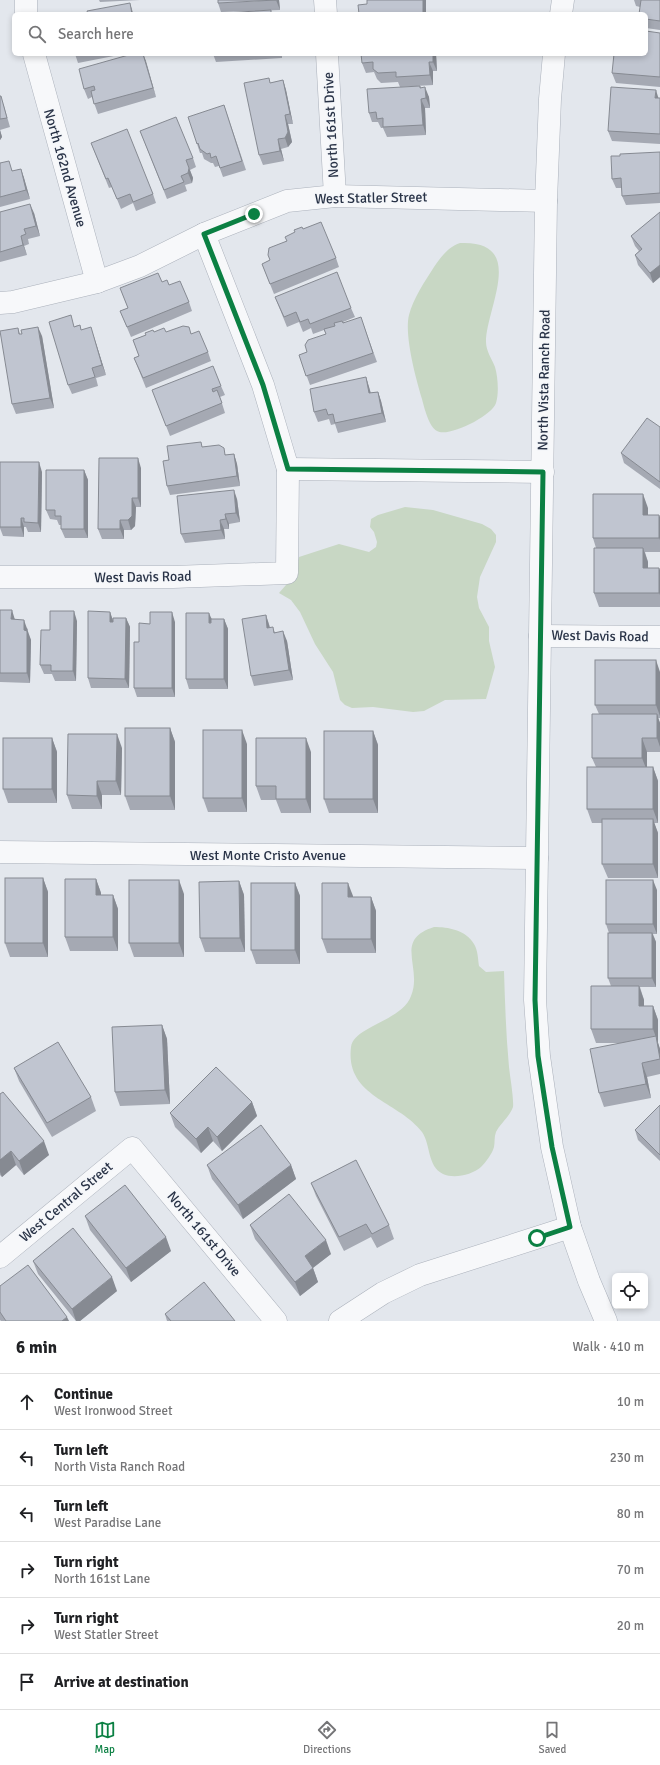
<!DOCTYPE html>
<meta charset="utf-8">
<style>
:root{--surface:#fff;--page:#f6f6f6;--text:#202124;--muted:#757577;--line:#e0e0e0;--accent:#0b8043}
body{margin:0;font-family:Signika,sans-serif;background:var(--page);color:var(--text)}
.controls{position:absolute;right:12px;bottom:12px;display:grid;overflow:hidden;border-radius:6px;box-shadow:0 2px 6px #0003}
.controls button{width:36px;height:36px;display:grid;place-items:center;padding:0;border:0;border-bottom:1px solid var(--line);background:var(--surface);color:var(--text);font:20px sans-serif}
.stop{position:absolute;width:12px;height:12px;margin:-9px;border:3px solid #0b8043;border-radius:50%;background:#fff}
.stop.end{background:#0b8043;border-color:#fff;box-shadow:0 1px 4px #0008}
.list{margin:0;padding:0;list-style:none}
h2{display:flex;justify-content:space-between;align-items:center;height:52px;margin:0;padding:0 16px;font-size:17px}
h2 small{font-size:13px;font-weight:400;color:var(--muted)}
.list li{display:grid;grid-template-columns:26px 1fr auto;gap:12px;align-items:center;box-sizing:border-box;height:56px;padding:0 16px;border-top:1px solid var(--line)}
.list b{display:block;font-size:15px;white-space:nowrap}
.list p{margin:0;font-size:13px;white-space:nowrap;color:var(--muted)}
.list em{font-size:13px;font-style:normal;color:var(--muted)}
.icon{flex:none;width:22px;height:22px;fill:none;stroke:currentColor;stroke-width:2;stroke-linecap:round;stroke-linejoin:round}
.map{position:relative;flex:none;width:660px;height:1321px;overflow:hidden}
.search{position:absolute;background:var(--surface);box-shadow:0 2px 6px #0003;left:12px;right:12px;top:12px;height:44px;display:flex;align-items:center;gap:10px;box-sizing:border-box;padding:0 14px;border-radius:6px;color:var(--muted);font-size:15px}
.sheet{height:388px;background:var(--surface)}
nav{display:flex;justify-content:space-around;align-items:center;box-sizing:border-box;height:56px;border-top:1px solid var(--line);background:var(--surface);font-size:11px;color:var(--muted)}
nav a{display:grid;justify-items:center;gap:2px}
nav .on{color:var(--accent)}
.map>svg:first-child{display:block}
.green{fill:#c8d7c4}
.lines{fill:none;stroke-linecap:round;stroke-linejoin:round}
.minor-casing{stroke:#abb1bb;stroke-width:23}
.minor{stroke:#f7f8fa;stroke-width:22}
.wall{fill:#a5a9b3}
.shaded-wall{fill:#868a92}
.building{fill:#c0c5d0;stroke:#868a92}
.route{stroke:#0b8043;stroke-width:5}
.labels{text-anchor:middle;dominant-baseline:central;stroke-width:3;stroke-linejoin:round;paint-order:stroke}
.street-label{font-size:14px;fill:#293347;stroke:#f4f6f9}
</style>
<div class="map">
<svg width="660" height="1321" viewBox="0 0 660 1321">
<rect width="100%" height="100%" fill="#e3e7ed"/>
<g class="green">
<path d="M460 243C528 240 486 308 486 342 486 351 492 359 495 367 498 377 499 394 496 403 492 416 448 438 437 431 429 427 424 407 422 399 416 379 404 335 409 315 413 299 425 281 434 267 441 257 448 247 460 243Z"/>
<path d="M405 507 433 510 482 524 491 529 496 535V542L480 577 477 597 479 608 489 627V641L495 667 486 699 445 700 424 711 413 712 373 707 352 708 345 705 340 700 333 672 315 644 300 612 291 600 279 593 293 577 299 557 339 544 369 552 376 547 377 542 374 532 370 527 371 519 378 515Z"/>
<path d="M434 927C448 927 466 930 474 944 478 950 478 960 479 966L486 972 504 971C505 1003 506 1035 509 1067 510 1076 514 1100 513 1107 510 1116 500 1124 496 1132 494 1137 495 1142 494 1147 492 1154 486 1162 481 1167 472 1175 454 1179 443 1174 427 1166 431 1145 422 1132 399 1101 345 1097 351 1047 354 1026 402 1021 411 996 423 967 393 940 434 927Z"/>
</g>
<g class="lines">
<defs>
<g id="minor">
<path d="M26 0V14"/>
<path d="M325 0 326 14"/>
<path d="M561 14 563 0"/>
<path d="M34 54 97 282"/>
<path d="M327 54 335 196"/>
<path d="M554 54 550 99 546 201 535 1000 539 1056 552 1147 570 1227 589 1281 606 1321"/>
<path d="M0 303 13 302 97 282 140 266 204 234 287 201 335 196 546 201"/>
<path d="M288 469 543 472"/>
<path d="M0 577H173L287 573 288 469 263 385 204 234"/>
<path d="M540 636 660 637"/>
<path d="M0 852 537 858"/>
<path d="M0 1257 132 1148 276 1321"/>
<path d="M340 1321 383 1293 420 1275 570 1227"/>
</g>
</defs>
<use href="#minor" class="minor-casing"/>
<use href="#minor" class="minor"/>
</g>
<g class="wall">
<path d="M99 0H140L100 2Z"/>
<path d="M279 0 280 10 221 12 218 3Z"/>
<path d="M634 0H660V30L646 28V14L640 7 636 6Z"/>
<path d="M660 33V87L616 83 612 73Z"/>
<path d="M75 54H124L78 63Z"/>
<path d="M143 54 156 97 98 114 92 97 88 99 84 89Z"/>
<path d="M213 54H282V58L216 62Z"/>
<path d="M436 54 437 71H433V85L400 87 398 82 381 83 377 79 374 72 366 73 362 63Z"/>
<path d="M283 80 286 90 293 124H288L292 142 288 147 281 149 284 161 263 165 259 155 271 83Z"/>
<path d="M420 86 421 88 429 97 430 108H425L426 135 387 137 383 128H381L378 122H372L369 113Z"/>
<path d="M0 96 4 106 10 127 0 130 2 137 0 140Z"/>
<path d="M658 98H660V144L612 141 608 131Z"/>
<path d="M224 105 246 170 223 177 219 166 215 167 213 163H211L204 159 202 153H200L197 144Z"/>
<path d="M140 131 193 158 196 167 190 170 193 178 192 183 185 185 187 191 167 199Z"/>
<path d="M91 143 153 194 156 203 136 211 133 203 121 209 112 187 109 188Z"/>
<path d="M660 152V203L626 205 622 196V188H616L612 179Z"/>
<path d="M0 163 13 171 21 169 24 178 30 199 0 207Z"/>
<path d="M0 212 34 213 40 236 28 239 29 244 24 246 27 255 0 262Z"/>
<path d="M660 212V277L653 283 638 265 635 255 639 251 635 246 631 236Z"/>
<path d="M303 229 336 258 339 267 274 294 262 264 270 260 286 241Z"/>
<path d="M162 282 169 285 189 302 192 311 131 337 120 311 128 308 120 288Z"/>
<path d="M275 297 351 308 355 317 343 322 364 326 377 362 310 385 299 355 307 352 326 334 324 330 313 334 311 328 303 332 299 322 287 327Z"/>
<path d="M80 325 81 330 94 337 106 375 96 378 98 386 72 394 68 385 75 326Z"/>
<path d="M18 328 20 334 42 336 54 408 16 414 12 404Z"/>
<path d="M154 332 191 334 208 352 211 361 146 388 134 358 139 356 133 340Z"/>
<path d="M366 377 369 387 371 393 378 392 381 401 386 422 338 433 335 424 331 425 329 419 318 422 314 412Z"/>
<path d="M221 386 225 395 220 397 225 413 170 436 156 400Z"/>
<path d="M660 427V489L624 463 621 453Z"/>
<path d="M203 447 227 455 234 454 237 464 240 486 170 495 167 486 169 460Z"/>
<path d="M0 462 42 472 41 532H28L26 527H24V537L3 536 0 528Z"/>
<path d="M141 468V507H136L135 526 131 530H124V539H102L98 529Z"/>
<path d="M84 470 88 480V538H65L61 529V525H59L57 520 50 519 46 510Z"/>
<path d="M237 499 240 522 229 524V529H224L225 539 185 543 181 534Z"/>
<path d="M648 508V515L660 517V552H645L648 562V568L660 570V607H599L594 593 596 548 593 538Z"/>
<path d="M0 610 15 619 28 629 27 632 31 640 30 683 0 682Z"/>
<path d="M110 612 113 620 126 618 130 627 129 688H91L88 678Z"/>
<path d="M266 615 270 627 275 632 287 641 293 680 254 686 251 676Z"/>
<path d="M211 619H224L228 629V689H189L186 679Z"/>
<path d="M77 621 76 681H55L52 674H44L40 665 50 630Z"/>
<path d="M175 622V697H137L134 688 139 642 150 624Z"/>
<path d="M660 672V718H658L660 723V752H647V767H653L658 781V823H654L658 833V878H608L602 864V823H592L587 809 596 767 592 758 599 714 595 705Z"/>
<path d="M170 728 175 742V810H130L125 796Z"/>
<path d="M373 731 378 745V813H329L324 799Z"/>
<path d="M52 738 57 752V803H8L3 789Z"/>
<path d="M247 744V812H208L203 798Z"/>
<path d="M122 748 121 795H102V809H72L67 795Z"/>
<path d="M311 752V813H281L276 800H261L256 786Z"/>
<path d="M43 878 48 892V957H10L5 943Z"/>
<path d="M96 879 101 893V895H113L118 909V951H70L65 937Z"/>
<path d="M239 881 244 895 245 952H205L200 938Z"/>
<path d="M295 883 300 896V964H256L251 950Z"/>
<path d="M657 890V934H653L656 942V987H640L644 1000V1006H653L658 1020V1043L660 1049V1074L647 1077 651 1098 604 1107 599 1093 621 1043H596L591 1029 611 986 608 978 609 933 606 924Z"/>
<path d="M184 894V957H134L129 943Z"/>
<path d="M353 897H371L376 911V953H327L322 939Z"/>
<path d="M162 1025 167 1039 170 1104 120 1106 115 1092Z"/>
<path d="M14 1068 91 1097 96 1111 52 1137 19 1081Z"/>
<path d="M0 1094 49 1155 24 1175 16 1165 2 1177 0 1175Z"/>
<path d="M252 1102 257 1116 222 1151 213 1141 201 1153 175 1127 170 1113Z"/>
<path d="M660 1105V1161L638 1140 635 1130Z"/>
<path d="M207 1165H291L296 1179 243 1219 212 1179Z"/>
<path d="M311 1183 389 1225 394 1239 377 1248 371 1237 344 1251 316 1196Z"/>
<path d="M85 1216 171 1251 131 1282 90 1230Z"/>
<path d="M250 1225 331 1254 313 1268 318 1282 300 1296 255 1239Z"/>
<path d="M33 1261 117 1291 80 1321H76L38 1274Z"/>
<path d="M0 1286 69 1321H1L0 1320Z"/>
<path d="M165 1314 235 1321H167Z"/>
</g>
<g class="shaded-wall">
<path d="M276 0H279L280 10Z"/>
<rect x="423" y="0" width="3" height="14"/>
<path d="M130 3 133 13V14H132Z"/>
<path d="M143 54 146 61 156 97 153 88Z"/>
<path d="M433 54H436L437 71 433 62Z"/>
<path d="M429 62 433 71V85L430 75Z"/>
<path d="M283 80 286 90 293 124 290 114Z"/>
<path d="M425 87 429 97 430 108 426 98Z"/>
<path d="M656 90 659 100 655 98Z"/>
<path d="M421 99 425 108 426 135 423 125Z"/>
<path d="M285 115 288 124 292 142 288 147 285 138Z"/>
<path d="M0 130 2 137 0 140Z"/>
<path d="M278 139 281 149 284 161 280 151Z"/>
<path d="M189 168 193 178 192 183 188 173Z"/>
<path d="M21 169 24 178 30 199 26 190Z"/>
<path d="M30 204 34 213 40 236 36 226Z"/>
<path d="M21 236 24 246 27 255 23 245Z"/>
<path d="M660 265V277L653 283 650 273Z"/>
<path d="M38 327 42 336 54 408 50 398Z"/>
<path d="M91 327 94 337 106 375 102 365Z"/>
<path d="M366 377 369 387 373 403 369 393Z"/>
<path d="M378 392 381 401 386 422 382 413Z"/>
<path d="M234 454 237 464 240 486 237 476Z"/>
<path d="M138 458 141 468V507L138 498Z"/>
<path d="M39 462 42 472 41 532 38 523Z"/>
<path d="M84 470 88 480V538L84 529Z"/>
<path d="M234 490 237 499 240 522 236 513Z"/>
<path d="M643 494 648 508V529L643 515Z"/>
<path d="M132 498 136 507 135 526 131 530 128 520Z"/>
<path d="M225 514 229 524V529L226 519Z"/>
<path d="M659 515 660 517V540L659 538Z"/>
<path d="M21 518 24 527V537L21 527Z"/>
<path d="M120 520 124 530V539L120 529Z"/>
<path d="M220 520 224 529 225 539 221 530Z"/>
<path d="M643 548 648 562V582L643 568Z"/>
<path d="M659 568 660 570V595L659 593Z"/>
<path d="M12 610 15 620 11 619Z"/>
<path d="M74 611 77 621 76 681 73 671Z"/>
<path d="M110 612 113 621V631L110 622Z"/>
<path d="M172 612 175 622V697L172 688Z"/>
<path d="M209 613 213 622 209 623Z"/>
<path d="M266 615 269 625 271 637 267 628Z"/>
<path d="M126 618 130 627 129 688 125 679Z"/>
<path d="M224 619 228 629V689L224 679Z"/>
<path d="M24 620 31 640 30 683 27 673 24 630Z"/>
<path d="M283 631 287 641 293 680 289 670Z"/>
<path d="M656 660 660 672V716L656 705Z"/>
<path d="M657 714 660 723V747L657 738Z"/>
<path d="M170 728 175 742V810L170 796Z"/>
<path d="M242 730 247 744V812L242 798Z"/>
<path d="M373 731 378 745V813L373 799Z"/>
<path d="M117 734 122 748 121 795 116 781Z"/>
<path d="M52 738 57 752V803L52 789Z"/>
<path d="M306 738 311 752V813L306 799Z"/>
<path d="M642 738 647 752V771L642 758Z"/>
<path d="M653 767 658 781V823L653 809Z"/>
<path d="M97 781 102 795V809L97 796Z"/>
<path d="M653 819 658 833V878L653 864Z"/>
<path d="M43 878 48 892V957L43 943Z"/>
<path d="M96 879 101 893V909L96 895Z"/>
<path d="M179 880 184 894V957L179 943Z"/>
<path d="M653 880 657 890V934L653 924Z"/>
<path d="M239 881 244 895 245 952 240 938Z"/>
<path d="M295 883 300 896V964L295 950Z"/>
<path d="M348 883 353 896V911L348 897Z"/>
<path d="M113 895 118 909V951L113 937Z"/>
<path d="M371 897 376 911V953L371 939Z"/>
<path d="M652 933 656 942V987L652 978Z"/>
<path d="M639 986 644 1000V1020L639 1006Z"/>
<path d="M653 1006 658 1020V1043L653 1029Z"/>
<path d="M162 1025 167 1039 170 1104 165 1090Z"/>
<path d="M656 1036 660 1049V1058Z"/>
<path d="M642 1063 647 1077 651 1098 646 1084Z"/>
<path d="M252 1102 257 1116 222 1151 217 1137Z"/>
<path d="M208 1127 213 1141 201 1153 196 1139Z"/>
<path d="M44 1141 49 1155 24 1175 19 1161Z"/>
<path d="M11 1151 16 1165 2 1177 0 1172V1160Z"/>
<path d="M291 1165 296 1179 243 1219 238 1205Z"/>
<path d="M166 1237 171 1251 131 1282 126 1268Z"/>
<path d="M326 1240 331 1254 310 1270 305 1256Z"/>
<path d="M313 1268 318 1282 300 1296 295 1282Z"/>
<path d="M112 1277 117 1291 80 1321H76L72 1309Z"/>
<path d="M67 1317 69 1321H62Z"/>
</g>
<g class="building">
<path d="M218 0H276L218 3Z"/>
<path d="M367 0H423V14H359L358 5 367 4Z"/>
<path d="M641 0H660V21L646 19V14H639Z"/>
<path d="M130 3 132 14H88L87 11Z"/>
<path d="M271 10V14H211Z"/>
<path d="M646 31 660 33V77L612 73 614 54H646Z"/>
<path d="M132 54H143L153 88 94 104 91 91 95 90 94 86 84 89 79 69Z"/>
<path d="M361 54H433V62H429L430 75 396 77V72L378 73 373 69V62L362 63Z"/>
<path d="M269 78 270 83 283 80 290 114 285 115 288 132 285 138 278 139 280 151 259 155 244 83Z"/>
<path d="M420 86V88L425 87 426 98 421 99 423 125 383 127V118L377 119 376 112 369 113 367 89Z"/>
<path d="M611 87 656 90 655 98H660V134L608 131Z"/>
<path d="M0 96H1L7 118 0 119Z"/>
<path d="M224 105 242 161 220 168 216 156 211 158 210 153 207 154 200 149 198 143 197 144 188 117Z"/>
<path d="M176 117 193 158 186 160 189 168 188 173 181 176 184 182 164 190 140 131Z"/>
<path d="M127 129 153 194 133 202 130 194 117 199 108 178 106 179 91 143Z"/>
<path d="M660 152V193L622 196 621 178 612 179 611 156H620V154Z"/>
<path d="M9 161 12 171 21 169 26 190 0 197V163Z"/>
<path d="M30 204 36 226 24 229 26 234 21 236 23 245 0 252V212Z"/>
<path d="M660 212V265L650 273 635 255 642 249 631 236Z"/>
<path d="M321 222 336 258 270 284 262 264 270 260 268 255 269 248 287 241 285 237 295 232 294 230 302 227 303 229Z"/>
<path d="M337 272 351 308 310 324 308 319 300 322 296 312 284 317 275 297Z"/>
<path d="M158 273 162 282 167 280 169 285 180 281 189 302 127 327 120 311 128 308 120 288Z"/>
<path d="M71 315 74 327 80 325 81 330 91 327 102 365 92 368 95 377 68 385 49 322Z"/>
<path d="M361 317 373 353 306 376 299 355 307 352 305 345 308 340 326 334 324 329 335 326 334 323 342 321 343 323Z"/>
<path d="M183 326 189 327 191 334 199 331 208 352 143 378 134 358 139 356 133 340 146 335 145 333 153 330 154 332 164 328 166 332Z"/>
<path d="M38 327 50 398 12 404 0 331 18 328 19 334H22L21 330Z"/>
<path d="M213 366 221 386 212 389 213 392 217 390 222 403 166 426 152 390Z"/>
<path d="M366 377 369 393 378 392 382 413 335 423 333 414 328 415 326 409 314 412 310 389Z"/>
<path d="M647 418 660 427V482L621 453Z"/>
<path d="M201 442 202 447 219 445 224 448 225 455 234 454 237 476 167 486 163 461 169 460 167 446Z"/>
<path d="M99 458H138V498H132V516L128 520H120V529H98Z"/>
<path d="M0 462H39L38 523 24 522V518H21V527H0Z"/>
<path d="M46 470H84V529H61V516H55V510H46Z"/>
<path d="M234 490 236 513 225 514 226 519 220 520 221 530 181 534 177 496Z"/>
<path d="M593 494H643V515H659V538H593Z"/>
<path d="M594 548H643V568H659V593H594Z"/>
<path d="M0 610H12L11 619 24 620V630L27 631V673H0Z"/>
<path d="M50 611H74L73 671H51V665H40L41 630H50Z"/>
<path d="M88 611 110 612V622H113V618H126L125 679 88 678Z"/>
<path d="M150 612H172V688H134V642H139V623L150 624Z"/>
<path d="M186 613H209V623H211V619H224V679H186Z"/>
<path d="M266 615 267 628 273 627 274 633 283 631 289 670 251 676 242 619Z"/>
<rect x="595" y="660" width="61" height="45"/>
<path d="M592 714H657V738H642V758H592Z"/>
<rect x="125" y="728" width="45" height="68"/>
<rect x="203" y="730" width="39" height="68"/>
<rect x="324" y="731" width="49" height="68"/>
<path d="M68 734H117L116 781H97V796L67 795Z"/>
<rect x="3" y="738" width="49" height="51"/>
<path d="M256 738H306V799H276V786H256Z"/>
<rect x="587" y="767" width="66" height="42"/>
<rect x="602" y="819" width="51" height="45"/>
<rect x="5" y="878" width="38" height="65"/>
<path d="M65 879H96V895H113V937H65Z"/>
<rect x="129" y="880" width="50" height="63"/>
<rect x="606" y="880" width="47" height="44"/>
<path d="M239 881 240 938H200L199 882Z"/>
<rect x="251" y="883" width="44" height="67"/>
<path d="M322 883H348V897H371V939H322Z"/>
<rect x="608" y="933" width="44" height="45"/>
<path d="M591 986H639V1006H653V1029H591Z"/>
<path d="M162 1025 165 1090 115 1092 112 1027Z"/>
<path d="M656 1036 660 1059 642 1063 646 1084 599 1093 590 1049Z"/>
<path d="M58 1042 91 1097 47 1123 14 1068Z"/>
<path d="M216 1067 252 1102 217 1137 208 1127 196 1139 170 1113Z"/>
<path d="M3 1092 44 1141 19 1161 11 1151 0 1160V1094Z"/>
<path d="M660 1105V1155L635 1130Z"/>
<path d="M261 1125 291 1165 238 1205 207 1165Z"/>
<path d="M356 1160 389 1225 372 1234 366 1224 339 1237 311 1183Z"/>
<path d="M125 1185 166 1237 126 1268 85 1216Z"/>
<path d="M289 1194 326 1240 305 1256 313 1268 295 1282 250 1225Z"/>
<path d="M73 1228 112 1277 72 1309 33 1261Z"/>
<path d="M28 1265 67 1317 62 1321H6L0 1312V1286Z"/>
<path d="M204 1282 235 1321H171L165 1314Z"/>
</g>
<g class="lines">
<path class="route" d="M254 214 204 234 263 385 288 469 543 472 535 1000 538 1056 552 1147 570 1227 537 1238"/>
</g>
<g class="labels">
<g class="street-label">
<text transform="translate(331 125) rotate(-93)">North 161st Drive</text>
<text transform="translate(65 168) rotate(74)">North 162nd Avenue</text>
<text transform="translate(371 198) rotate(-1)">West Statler Street</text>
<text transform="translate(544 380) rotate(-89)">North Vista Ranch Road</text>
<text transform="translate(143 577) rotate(-1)">West Davis Road</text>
<text transform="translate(600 636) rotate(1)">West Davis Road</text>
<text x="268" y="855">West Monte Cristo Avenue</text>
<text transform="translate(66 1202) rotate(-40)">West Central Street</text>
<text transform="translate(204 1234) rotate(50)">North 161st Drive</text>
</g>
</g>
</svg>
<div class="controls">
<button><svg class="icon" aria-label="locate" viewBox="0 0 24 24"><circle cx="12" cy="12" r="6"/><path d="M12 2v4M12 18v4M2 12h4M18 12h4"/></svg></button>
</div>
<div class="stop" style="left:537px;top:1238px"></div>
<div class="stop end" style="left:254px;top:214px"></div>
<div class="search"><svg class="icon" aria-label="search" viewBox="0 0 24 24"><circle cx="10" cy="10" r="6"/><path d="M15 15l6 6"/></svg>Search here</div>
</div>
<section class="sheet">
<h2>6 min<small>Walk · 410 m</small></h2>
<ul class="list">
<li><svg class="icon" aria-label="ahead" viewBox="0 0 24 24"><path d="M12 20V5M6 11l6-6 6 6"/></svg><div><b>Continue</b><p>West Ironwood Street</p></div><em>10 m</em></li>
<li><svg class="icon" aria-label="left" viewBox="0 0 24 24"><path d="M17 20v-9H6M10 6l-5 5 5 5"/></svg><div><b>Turn left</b><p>North Vista Ranch Road</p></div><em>230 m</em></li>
<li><svg class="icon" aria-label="left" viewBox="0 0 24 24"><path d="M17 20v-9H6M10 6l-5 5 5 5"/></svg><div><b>Turn left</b><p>West Paradise Lane</p></div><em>80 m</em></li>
<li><svg class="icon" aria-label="right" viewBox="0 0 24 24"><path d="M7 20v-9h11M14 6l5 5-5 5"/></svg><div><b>Turn right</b><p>North 161st Lane</p></div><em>70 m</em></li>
<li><svg class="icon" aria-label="right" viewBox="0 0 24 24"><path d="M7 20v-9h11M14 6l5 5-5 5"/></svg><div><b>Turn right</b><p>West Statler Street</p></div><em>20 m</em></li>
<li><svg class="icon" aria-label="arrive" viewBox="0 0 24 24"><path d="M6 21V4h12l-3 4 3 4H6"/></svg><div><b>Arrive at destination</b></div></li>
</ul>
</section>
<nav>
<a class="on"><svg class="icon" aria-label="map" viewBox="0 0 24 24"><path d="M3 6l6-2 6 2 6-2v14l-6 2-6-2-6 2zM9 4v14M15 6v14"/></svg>Map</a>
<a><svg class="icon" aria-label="directions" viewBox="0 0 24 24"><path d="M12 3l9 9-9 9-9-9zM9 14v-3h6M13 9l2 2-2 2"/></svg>Directions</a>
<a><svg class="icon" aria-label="saved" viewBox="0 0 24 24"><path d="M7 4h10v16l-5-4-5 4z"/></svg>Saved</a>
</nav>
